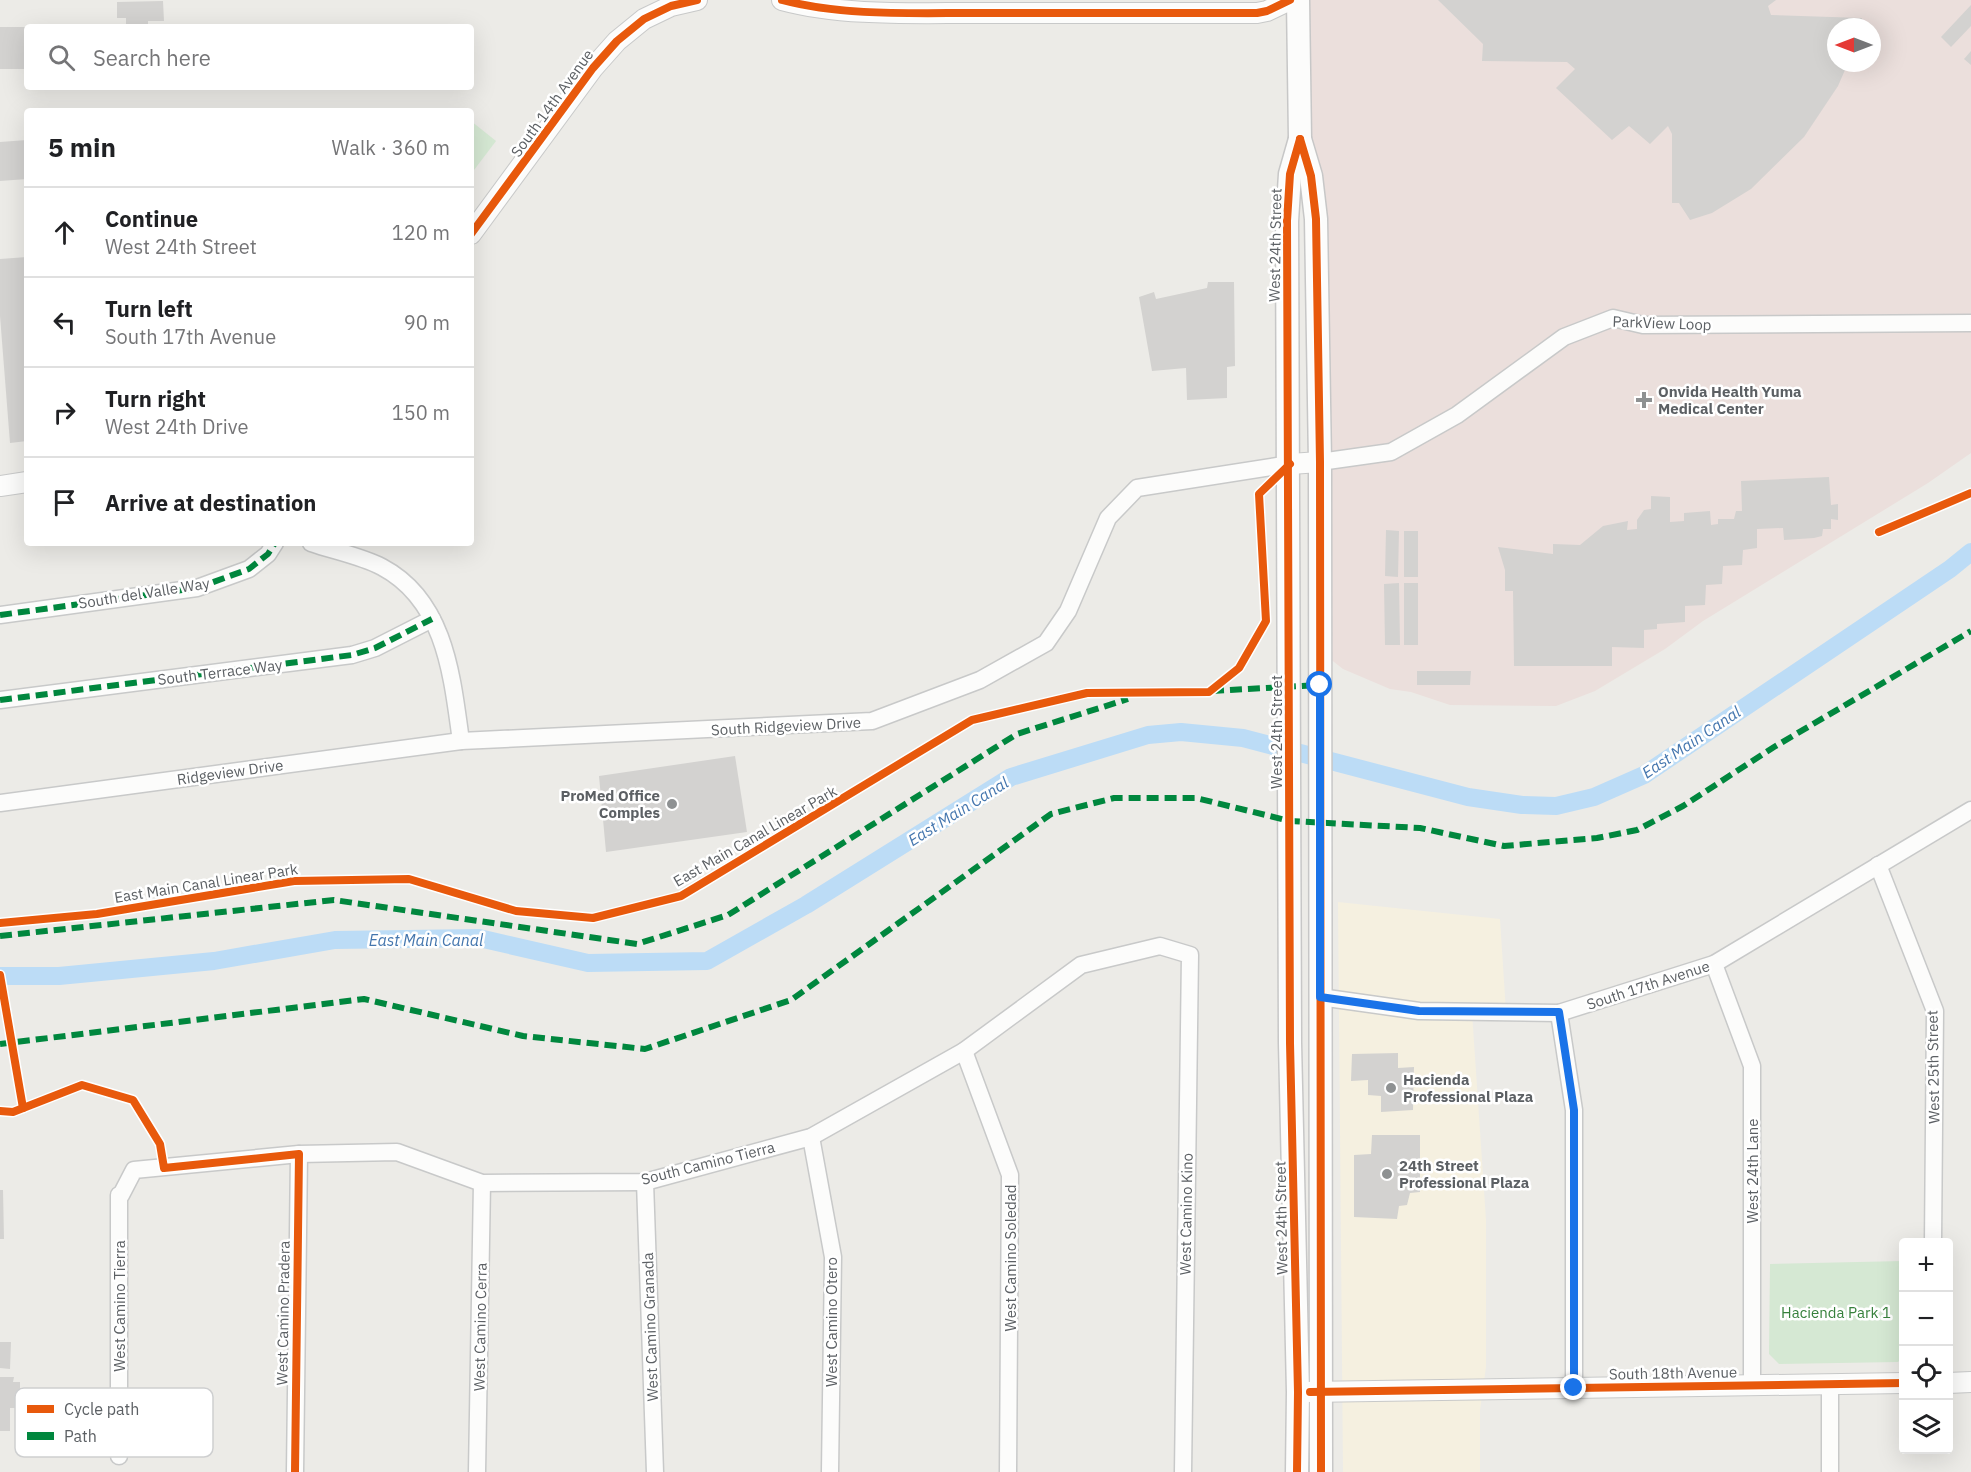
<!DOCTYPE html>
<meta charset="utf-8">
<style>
:root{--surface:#fff;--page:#f2f2f2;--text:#202124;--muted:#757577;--line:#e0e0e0}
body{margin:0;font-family:"IBM Plex Sans",sans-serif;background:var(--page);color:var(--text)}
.controls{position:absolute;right:18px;bottom:18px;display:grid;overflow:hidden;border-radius:6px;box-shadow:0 6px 24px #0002}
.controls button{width:54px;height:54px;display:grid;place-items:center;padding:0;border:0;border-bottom:2px solid var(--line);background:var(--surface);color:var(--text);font:30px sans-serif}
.compass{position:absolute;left:1827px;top:18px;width:54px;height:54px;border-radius:50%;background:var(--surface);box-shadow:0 6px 24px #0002;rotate:270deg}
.stop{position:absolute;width:18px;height:18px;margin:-14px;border:4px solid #1a73e8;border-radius:50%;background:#fff}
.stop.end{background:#1a73e8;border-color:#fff;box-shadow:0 2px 6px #0008}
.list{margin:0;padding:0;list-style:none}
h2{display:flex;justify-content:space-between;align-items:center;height:78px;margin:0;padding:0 24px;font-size:26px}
h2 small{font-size:20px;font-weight:400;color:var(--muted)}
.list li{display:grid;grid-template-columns:39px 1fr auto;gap:18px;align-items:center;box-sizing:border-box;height:90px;padding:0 24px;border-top:2px solid var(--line)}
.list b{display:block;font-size:22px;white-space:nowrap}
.list p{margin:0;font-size:20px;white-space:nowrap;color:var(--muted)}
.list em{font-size:20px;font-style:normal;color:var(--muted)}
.icon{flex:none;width:33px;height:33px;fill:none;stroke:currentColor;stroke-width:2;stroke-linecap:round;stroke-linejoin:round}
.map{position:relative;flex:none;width:1971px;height:1472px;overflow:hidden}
.search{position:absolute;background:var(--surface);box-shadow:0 6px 24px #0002;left:24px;top:24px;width:450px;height:66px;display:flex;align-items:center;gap:15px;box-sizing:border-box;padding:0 21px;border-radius:6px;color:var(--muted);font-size:22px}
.panel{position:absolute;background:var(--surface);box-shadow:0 6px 24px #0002;left:24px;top:108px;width:450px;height:438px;border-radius:6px}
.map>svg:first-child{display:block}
.commercial{fill:#f5f0e0}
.medical{fill:#ebdfdc;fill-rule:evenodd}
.green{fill:#d5e8d3}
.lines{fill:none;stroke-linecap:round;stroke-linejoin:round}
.canal{stroke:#bcdcf6;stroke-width:18}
.building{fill:#d3d2d0}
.minor-casing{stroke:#c8c9c9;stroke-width:19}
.tertiary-casing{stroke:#c8c9c9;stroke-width:22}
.secondary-casing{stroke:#c7c7c7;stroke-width:25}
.minor{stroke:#fcfcfb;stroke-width:16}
.tertiary{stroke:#fcfcfb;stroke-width:20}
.secondary{stroke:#fcfcfb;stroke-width:22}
.quiet{stroke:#00873e;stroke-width:6;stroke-dasharray:12 6;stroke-linecap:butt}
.cycleway-casing{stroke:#fff;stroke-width:11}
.cycleway{stroke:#e8590c;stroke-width:8}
.route{stroke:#1a73e8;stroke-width:8}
.poi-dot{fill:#8e9192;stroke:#fff;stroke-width:2}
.labels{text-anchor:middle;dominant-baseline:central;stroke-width:5;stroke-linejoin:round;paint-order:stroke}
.street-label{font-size:15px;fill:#5c6064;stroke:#fff}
.poi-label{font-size:15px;font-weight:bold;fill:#5c6064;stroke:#fff;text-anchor:start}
.park-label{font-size:15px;fill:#37813c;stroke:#fff}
.water-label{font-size:16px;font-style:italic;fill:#4476ae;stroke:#fff}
.key{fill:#fff;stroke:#cecfd0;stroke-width:1.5}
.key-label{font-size:16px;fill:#5c6064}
</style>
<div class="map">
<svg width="1971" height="1472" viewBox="0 0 1971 1472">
<rect width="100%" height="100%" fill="#ecebe7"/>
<path class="commercial" d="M1338 902 1500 919 1506 1012H1472L1486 1220V1367L1480 1410V1472H1343Z"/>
<path class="medical" d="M1299 0H1971V453L1928 483 1703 621 1665 649 1595 691 1556 706 1450 705 1411 692 1390 689 1343 669 1320 651ZM1836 27H1872V63H1836Z"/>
<g class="green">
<path d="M471 121 496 141 471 174Z"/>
<path d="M1903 1261V1357L1898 1362 1779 1364 1769 1354 1770 1264Z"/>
</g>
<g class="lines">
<path class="canal" d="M0 976H59L214 961 335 940 479 938 588 963 707 961 806 905 1011 777 1148 735 1181 732 1243 738 1468 797 1522 805 1556 806 1594 797 1644 775 1950 569 1971 552"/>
</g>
<g class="building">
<path d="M1438 0H1776L1768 6 1771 15 1862 18 1860 27H1836V63H1848L1838 86 1804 137 1751 189 1712 213 1690 220 1679 203H1672V134L1668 126 1650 144 1629 126 1612 140 1556 88 1575 69 1567 62 1482 61 1483 44Z"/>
<path d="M163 1 164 21H148V25L170 24V27H126V18H117V2Z"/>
<path d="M1971 5V26L1951 47 1941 37Z"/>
<rect x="0" y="27" width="27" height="42"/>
<path d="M1971 51V65L1964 59Z"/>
<path d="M27 140V179L0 181V142Z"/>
<path d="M27 257V441L10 443 0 316V259Z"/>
<path d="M1208 282H1234L1235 366 1227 367V398L1187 400 1186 368 1152 371 1139 297 1154 292 1156 299 1207 288Z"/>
<path d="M1829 477 1831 505 1838 504V520L1831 519V529H1823L1822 536 1814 538 1784 540 1783 528 1757 529V548L1743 550 1742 565 1723 566 1722 584 1706 585 1705 605 1685 606V622L1657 624V629L1644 630V648L1612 647V666H1514L1513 591H1505V570L1498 547 1553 554V544L1580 545 1603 526 1628 521 1627 530 1637 529V520L1644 510 1651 509V496L1670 497V522L1684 521V513L1710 511 1711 525 1718 524V519H1734L1736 511H1742L1741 481Z"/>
<path d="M1386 530 1399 531 1398 577 1385 576Z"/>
<rect x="1404" y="531" width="14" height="46"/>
<path d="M1399 583 1400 645H1385L1384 584Z"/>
<rect x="1404" y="583" width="14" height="62"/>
<path d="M1417 671H1471L1470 685H1417Z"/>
<path d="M735 756 747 832 606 852 599 776Z"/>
<path d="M1398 1053V1068L1414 1067 1413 1110 1381 1112V1096L1368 1095V1080L1351 1081 1352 1054Z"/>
<path d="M1372 1135H1420V1192L1410 1193 1407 1205 1399 1206 1397 1219 1354 1217V1155L1371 1154Z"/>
<path d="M0 1190H3L4 1239H0Z"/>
<path d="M0 1342H11L10 1369 0 1368Z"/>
<path d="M0 1377H14L13 1382H20V1408H10V1431H0Z"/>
</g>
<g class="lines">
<defs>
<g id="minor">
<path d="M1320 462 1391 452 1457 415 1564 337 1613 318 1643 325 1971 323"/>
<path d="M311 543C334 551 361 556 382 567 446 601 452 677 461 741"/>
<path d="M0 615 197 588 249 569 268 554 275 543"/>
<path d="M0 700 352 655 375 648 432 619"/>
<path d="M0 803 461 741 872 721 980 680 1046 643 1068 611 1108 518 1137 488 1290 464"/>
<path d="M1878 865 1935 1011 1933 1242"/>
<path d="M1714 964 1752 1066V1386"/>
<path d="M1320 997 1419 1011 1559 1013 1714 964 1971 810"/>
<path d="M1559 1013 1574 1110V1388"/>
<path d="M964 1051 1010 1175 1008 1472"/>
<path d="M811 1137 833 1257 830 1472"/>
<path d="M645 1182 655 1472"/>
<path d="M1830 1384V1472"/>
<path d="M119 1456V1195H121L134 1170 299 1154 397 1152 482 1183 645 1182 811 1137 964 1051 1081 965 1160 946 1190 955 1183 1472"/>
<path d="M295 1472 299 1154"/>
<path d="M477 1472 482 1183"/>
</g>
<g id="tertiary">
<path d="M782 0C842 16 911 13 973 13 1068 13 1162 13 1257 13L1267 11 1290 0"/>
<path d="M471 234 593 68 617 41 644 19 671 6 697 0"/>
<path d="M1290 464 1320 462"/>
<path d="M0 486 27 482"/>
<path d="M1948 1383 1971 1382"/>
<path d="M1307 1392 1904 1383"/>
</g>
<g id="secondary">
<path d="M1298 0 1300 139 1311 176 1316 219 1320 462 1321 1472"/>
<path d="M1297 1472 1298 1392 1290 1043 1287 221 1290 174 1300 139"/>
</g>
</defs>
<use href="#minor" class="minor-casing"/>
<use href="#tertiary" class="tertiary-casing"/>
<use href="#secondary" class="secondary-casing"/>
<use href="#minor" class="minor"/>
<use href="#tertiary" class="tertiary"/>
<use href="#secondary" class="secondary"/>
<g class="quiet">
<path d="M0 615 197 588 249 569 268 554 275 543"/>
<path d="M1212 691 1320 685"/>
<path d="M0 700 352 655 375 648 432 619"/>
<path d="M0 936 334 900 637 944 728 915 1017 734 1128 699"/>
<path d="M0 1044 364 999 523 1036 645 1049 791 1000 1051 814 1114 798H1196L1290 821 1420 828 1504 846 1597 838 1637 830 1683 806 1774 747 1971 631"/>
</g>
<defs>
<g id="cycleway">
<path d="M782 0C842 16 911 13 973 13 1068 13 1162 13 1257 13L1267 11 1290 0"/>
<path d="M1300 139 1311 176 1316 219 1320 462 1321 1472"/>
<path d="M471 234 593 68 617 41 644 19 671 6 697 0"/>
<path d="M1879 532 1971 493"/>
<path d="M0 923 97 914 294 881 409 879 516 911 593 918 681 896 972 720 1087 693 1209 692 1239 668 1266 621 1259 494 1290 464"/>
<path d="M0 975 23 1108"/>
<path d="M0 1111 13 1112 82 1085 133 1100 160 1144 164 1168 299 1154 295 1472"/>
<path d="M1310 1392 1904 1383"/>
<path d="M1297 1472 1298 1392 1290 1043 1287 221 1290 174 1300 139"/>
</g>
</defs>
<use href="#cycleway" class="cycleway-casing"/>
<use href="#cycleway" class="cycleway"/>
</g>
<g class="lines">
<path class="route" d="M1320 685V997L1419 1011 1559 1012 1574 1110V1388"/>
</g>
<g class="poi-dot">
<path d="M1641 391h6v6h6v6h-6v6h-6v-6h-6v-6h6z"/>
<circle cx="672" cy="804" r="6"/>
<circle cx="1391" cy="1088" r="6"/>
<circle cx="1387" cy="1174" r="6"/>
</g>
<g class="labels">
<g class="street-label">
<text transform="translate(552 103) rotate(-54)">South 14th Avenue</text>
<text transform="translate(1275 245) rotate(-89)">West 24th Street</text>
<text transform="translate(1662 323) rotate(2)">ParkView Loop</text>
<text transform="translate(144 593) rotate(-9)">South del Valle Way</text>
<text transform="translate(220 672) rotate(-7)">South Terrace Way</text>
<text transform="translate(786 726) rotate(-3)">South Ridgeview Drive</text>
<text transform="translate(1276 732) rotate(-90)">West 24th Street</text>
<text transform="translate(230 772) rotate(-8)">Ridgeview Drive</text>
<text transform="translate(755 836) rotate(-30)">East Main Canal Linear Park</text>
<text transform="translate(206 883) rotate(-9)">East Main Canal Linear Park</text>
<text transform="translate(1648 985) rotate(-18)">South 17th Avenue</text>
<text transform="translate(1933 1067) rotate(-91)">West 25th Street</text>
<text transform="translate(708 1163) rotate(-14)">South Camino Tierra</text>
<text transform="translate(1752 1171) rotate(-90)">West 24th Lane</text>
<text transform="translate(1186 1214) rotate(-89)">West Camino Kino</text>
<text transform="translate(1281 1218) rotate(-91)">West 24th Street</text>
<text transform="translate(1010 1258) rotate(-90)">West Camino Soledad</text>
<text transform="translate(119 1306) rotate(-90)">West Camino Tierra</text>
<text transform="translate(283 1313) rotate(-89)">West Camino Pradera</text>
<text transform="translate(831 1322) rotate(-90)">West Camino Otero</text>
<text transform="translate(480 1327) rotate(-89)">West Camino Cerra</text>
<text transform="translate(650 1327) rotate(-92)">West Camino Granada</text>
<text transform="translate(1673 1373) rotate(-1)">South 18th Avenue</text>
</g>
<g class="poi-label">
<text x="1658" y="391">Onvida Health Yuma<tspan x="1658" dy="17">Medical Center</tspan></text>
<text x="660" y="795" text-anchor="end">ProMed Office<tspan x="660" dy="17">Comples</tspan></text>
<text x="1403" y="1079">Hacienda<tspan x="1403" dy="17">Professional Plaza</tspan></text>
<text x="1399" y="1165">24th Street<tspan x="1399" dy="17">Professional Plaza</tspan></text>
</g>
<g class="park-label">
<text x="1836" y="1312">Hacienda Park 1</text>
</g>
<g class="water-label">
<text transform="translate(1691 742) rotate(-34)">East Main Canal</text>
<text transform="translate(958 811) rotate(-32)">East Main Canal</text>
<text x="426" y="940">East Main Canal</text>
</g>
</g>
<rect x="15" y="1388" width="198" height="69" rx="9" class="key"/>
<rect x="27" y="1405" width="27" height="8" fill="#e8590c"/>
<rect x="27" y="1432" width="27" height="8" fill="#00873e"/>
<g class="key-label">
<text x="64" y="1415">Cycle path</text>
<text x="64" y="1442">Path</text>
</g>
</svg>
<div class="controls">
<button>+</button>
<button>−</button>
<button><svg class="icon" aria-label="locate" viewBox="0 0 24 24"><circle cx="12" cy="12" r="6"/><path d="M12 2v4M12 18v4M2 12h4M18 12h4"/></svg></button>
<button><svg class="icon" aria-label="layers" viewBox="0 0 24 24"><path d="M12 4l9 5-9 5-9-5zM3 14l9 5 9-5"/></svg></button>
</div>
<svg class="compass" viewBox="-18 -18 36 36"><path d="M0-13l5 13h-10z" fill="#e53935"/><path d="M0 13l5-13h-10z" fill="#757577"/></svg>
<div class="stop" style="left:1320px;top:685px"></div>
<div class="stop end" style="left:1574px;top:1388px"></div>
<div class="search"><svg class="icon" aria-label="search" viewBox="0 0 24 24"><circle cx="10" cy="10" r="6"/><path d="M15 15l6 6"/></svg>Search here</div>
<section class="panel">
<h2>5 min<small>Walk · 360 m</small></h2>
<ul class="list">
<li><svg class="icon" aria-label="ahead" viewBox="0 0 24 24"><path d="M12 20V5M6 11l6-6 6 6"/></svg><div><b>Continue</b><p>West 24th Street</p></div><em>120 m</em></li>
<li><svg class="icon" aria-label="left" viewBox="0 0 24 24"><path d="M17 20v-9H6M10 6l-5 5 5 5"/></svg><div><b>Turn left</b><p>South 17th Avenue</p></div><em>90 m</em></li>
<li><svg class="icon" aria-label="right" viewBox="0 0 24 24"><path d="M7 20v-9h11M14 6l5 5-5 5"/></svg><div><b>Turn right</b><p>West 24th Drive</p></div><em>150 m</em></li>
<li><svg class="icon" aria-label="arrive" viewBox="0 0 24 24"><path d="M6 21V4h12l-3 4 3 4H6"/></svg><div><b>Arrive at destination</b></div></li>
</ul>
</section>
</div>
